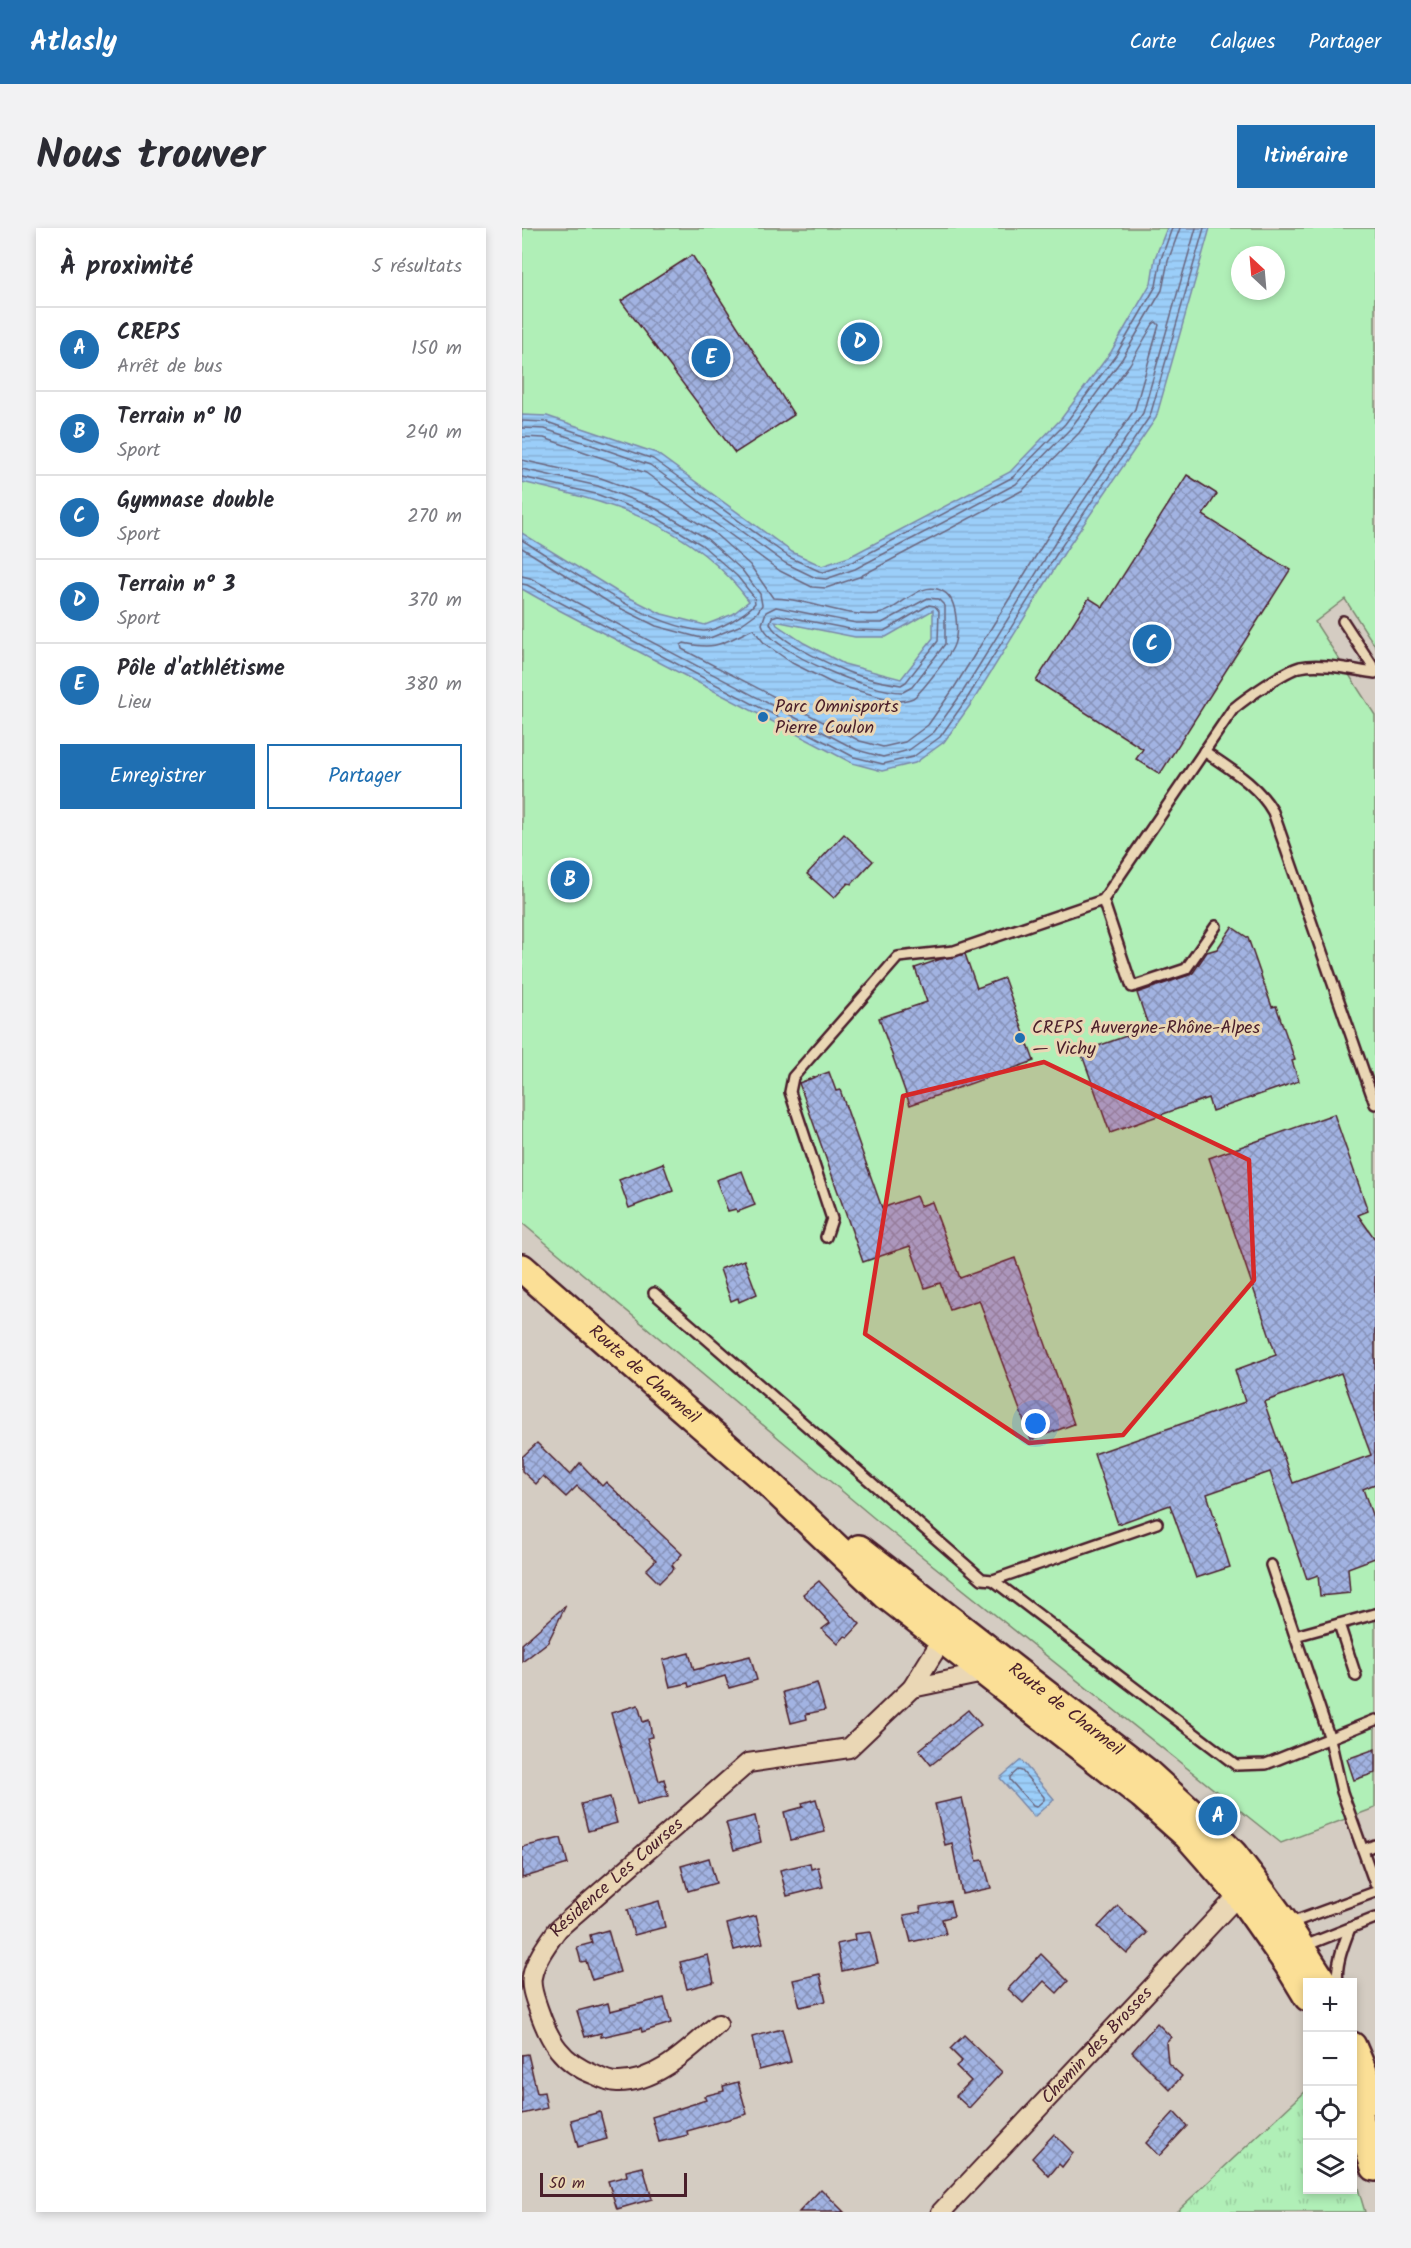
<!DOCTYPE html>
<html lang="fr">
<meta charset="utf-8">
<style>
:root{--surface:#fff;--page:#f2f2f3;--text:#2b2b33;--muted:#7c7c81;--line:#e1e1e2;--accent:#1f6fb2}
body{margin:0;font-family:Kalam,sans-serif;background:var(--page);color:var(--text)}
.controls{position:absolute;right:18px;bottom:18px;display:grid;overflow:hidden;border-radius:0px;box-shadow:0 3px 9px #0003}
.controls button{width:54px;height:54px;display:grid;place-items:center;padding:0;border:0;border-bottom:2px solid var(--line);background:var(--surface);color:var(--text);font:30px sans-serif}
.compass{position:absolute;left:709px;top:18px;width:54px;height:54px;border-radius:50%;background:var(--surface);box-shadow:0 3px 9px #0003;rotate:334deg}
.scale{position:absolute;left:18px;bottom:15px;width:147px;box-sizing:border-box;padding-left:6px;border:3px solid #4a1f2b;border-top:0;font-size:16px;line-height:21px;white-space:nowrap;color:#4a1f2b;-webkit-text-stroke:4px #ead7b5;paint-order:stroke}
.you{position:absolute;left:514px;top:1196px;width:21px;height:21px;margin:-15px;border:4px solid #fff;border-radius:50%;background:#1a73e8;box-shadow:0 0 0 9px #1a73e833}
.badge{display:grid;place-items:center;width:39px;height:39px;border-radius:50%;background:var(--accent);color:#fff;font-size:20px;font-weight:700}
.pin{position:absolute;translate:-50% -50%;border:3px solid #fff;box-shadow:0 2px 6px #0006}
.list{margin:0;padding:0;list-style:none}
h2{display:flex;justify-content:space-between;align-items:center;height:78px;margin:0;padding:0 24px;font-size:26px}
h2 small{font-size:20px;font-weight:400;color:var(--muted)}
.list li{display:grid;grid-template-columns:39px 1fr auto;gap:18px;align-items:center;box-sizing:border-box;height:84px;padding:0 24px;border-top:2px solid var(--line)}
.list b{display:block;font-size:22px;white-space:nowrap}
.list p{margin:0;font-size:20px;white-space:nowrap;color:var(--muted)}
.list em{font-size:20px;font-style:normal;color:var(--muted)}
.actions{display:flex;gap:12px;padding:18px 24px}
.actions a{flex:1;padding:14px 0;border:2px solid var(--accent);border-radius:0px;text-align:center;font-size:21px;color:var(--accent)}
.actions .main{background:var(--accent);color:#fff}
.icon{flex:none;width:33px;height:33px;fill:none;stroke:currentColor;stroke-width:2;stroke-linecap:round;stroke-linejoin:round}
.map{position:relative;flex:none;width:853px;height:1984px;overflow:hidden;border-radius:0px}
header{display:flex;align-items:center;gap:36px;box-sizing:border-box;height:84px;padding:0 30px;background:var(--accent);color:#fff}
header strong{font-size:28px}
nav{display:flex;gap:33px;margin-inline-start:auto;font-size:21px}
.intro{display:flex;align-items:center;justify-content:space-between;box-sizing:border-box;height:144px;padding:0 36px}
h1{margin:0;font-size:42px}
.button{padding:15px 27px;border-radius:0px;background:var(--accent);color:#fff;font-size:21px;font-weight:700}
main{display:flex;gap:36px;padding:0 36px}
aside{flex:1;background:var(--surface);border-radius:0px;box-shadow:0 3px 9px #0003}
.map>svg:first-child{display:block}
.grass{fill:url(#grass-tufts);stroke:#7d8771;stroke-width:1.5}
.garden{fill:#b0efb7;stroke:#7d8771;stroke-width:1.5;fill-rule:evenodd}
.water{fill:url(#water-rules);stroke:#7b88a7;stroke-width:1.5;fill-rule:evenodd}
.lines{fill:none;stroke-linecap:round;stroke-linejoin:round}
.shore{stroke:#6a657d;stroke-width:1.5}
.building{fill:url(#building-cross-hatch);stroke:#4a1f2b;stroke-width:1.5;fill-rule:evenodd}
.lane-casing{stroke:#4a1f2b;stroke-width:14}
.street-casing{stroke:#4a1f2b;stroke-width:22}
.primary-casing{stroke:#4a1f2b;stroke-width:32}
.lane{stroke:#ead7b5;stroke-width:9}
.street{stroke:#ead7b5;stroke-width:18}
.primary{stroke:#fbdf96;stroke-width:27}
.marked{fill:#d62828;fill-opacity:0.2;stroke:#d62828;stroke-width:4.5;stroke-linejoin:round}
.poi-dot{fill:#1f6fb2;stroke:#ead7b5;stroke-width:2}
.labels{text-anchor:middle;dominant-baseline:central;stroke-width:6;stroke-linejoin:round;paint-order:stroke}
.poi-label{font-size:18px;fill:#4a1f2b;stroke:#ead7b5;text-anchor:start}
.street-label{font-size:18px;fill:#4a1f2b;stroke:#ead7b5}
</style>
<header>
<strong>Atlasly</strong>
<nav><a>Carte</a><a>Calques</a><a>Partager</a></nav>
</header>
<div class="intro"><h1>Nous trouver</h1><a class="button">Itinéraire</a></div>
<main>
<aside>
<h2>À proximité<small>5 résultats</small></h2>
<ul class="list">
<li><span class="badge">A</span><div><b>CREPS</b><p>Arrêt de bus</p></div><em>150 m</em></li>
<li><span class="badge">B</span><div><b>Terrain n° 10</b><p>Sport</p></div><em>240 m</em></li>
<li><span class="badge">C</span><div><b>Gymnase double</b><p>Sport</p></div><em>270 m</em></li>
<li><span class="badge">D</span><div><b>Terrain n° 3</b><p>Sport</p></div><em>370 m</em></li>
<li><span class="badge">E</span><div><b>Pôle d'athlétisme</b><p>Lieu</p></div><em>380 m</em></li>
</ul>
<div class="actions"><a class="main">Enregistrer</a><a>Partager</a></div>
</aside>
<div class="map">
<svg width="853" height="1984" viewBox="0 0 853 1984">
<defs>
<pattern id="grass-tufts" width="24" height="20" patternUnits="userSpaceOnUse" patternTransform="scale(1.5)"><rect width="24" height="20" fill="#b0efb7"/><path d="M3 7l-1-3M5 7V3M7 7l1-3M15 17l-1-3M17 17v-4M19 17l1-3" fill="none" stroke="#99cc9e"/></pattern>
<pattern id="water-rules" width="6" height="5" patternUnits="userSpaceOnUse" patternTransform="scale(1.5)"><rect width="6" height="5" fill="#9bcef9"/><path d="M0 2.5h6" fill="none" stroke="#87b0d6"/></pattern>
<pattern id="building-cross-hatch" width="8" height="8" patternUnits="userSpaceOnUse" patternTransform="scale(1.5)"><rect width="8" height="8" fill="#a2b3e2"/><path d="M0 0l8 8M0 8l8-8" fill="none" stroke="#8691b7"/></pattern>
</defs>
<rect width="100%" height="100%" fill="#d4ccc2"/>
<filter id="ink" filterUnits="userSpaceOnUse"><feTurbulence type="fractalNoise" baseFrequency=".0167" numOctaves="2"/><feDisplacementMap in="SourceGraphic" scale="12" xChannelSelector="R" yChannelSelector="G"/><feConvolveMatrix kernelMatrix="1 2 1 2 8 2 1 2 1" color-interpolation-filters="sRGB"/></filter>
<g filter="url(#ink)">
<path class="grass" d="M785 1862 786 1962H830L831 1943 843 1984H654Z"/>
<path class="garden" d="M0 0H853V418L823 371 793 394 853 487V1580L759 1615 358 1295 0 995ZM718 27H754V63H718Z"/>
<g class="water">
<path d="M645 0H688L634 190 544 322 451 473 422 514 393 535 360 543 330 535 37 382 0 361V305L94 363 140 386 183 397 211 386 227 373C169 295 90 275 0 254V187L25 188 134 225 270 324 300 338 327 329 488 244 539 191 589 124 629 55 633 30ZM411 382V410L379 451 322 436 282 415 255 397 253 393 333 409H364Z"/>
<path d="M499 1532 532 1571 512 1589 478 1550Z"/>
</g>
<g class="lines">
<g class="shore">
<path d="M0 193 25 194 131 231 267 329 297 343 302 344 330 334 491 249 543 196 594 127 634 58 639 31 650 0"/>
<path d="M0 200 23 201 128 237 263 335 294 350 304 351 333 341 494 256 548 201 600 131 640 62 646 33 658 0"/>
<path d="M0 209 22 210 124 245 258 343 290 359 304 360 337 349 501 262 557 205 608 136 631 96 634 94 637 97 613 181 525 310 432 460 406 497 383 514 361 519 338 513 160 421 159 417 162 415C195 423 202 414 231 401L243 416 270 435 312 456 373 473C380 473 385 473 391 470 399 465 427 428 431 419 437 406 436 372 422 364 398 349 377 384 355 386 320 390 286 370 251 370L228 337 191 304 138 272 79 250 0 232"/>
<path d="M0 241 76 258 134 281 184 310 220 342 238 366 240 377 235 385 217 398 188 410H179L134 398 88 375 0 320"/>
<path d="M0 249 74 266 130 287 180 317 215 348 232 369 233 375C225 386 194 404 181 403 123 397 49 342 0 312"/>
<path d="M0 348 8 350 335 522 361 529 387 522 412 504 440 465 533 315 621 185 674 0"/>
<path d="M0 356 5 357 332 529 361 536 391 529 418 509 446 469 539 319 628 188 682 0"/>
<path d="M406 370 416 371 423 378V416L390 459 381 464C351 465 249 425 240 396L244 384 254 379 334 395H360Z"/>
<path d="M407 377 413 378 417 383 416 413 384 454 379 457C360 454 336 449 319 441 303 434 253 411 248 395L250 389 256 387 333 402 362 403Z"/>
<path d="M496 1542 500 1543 522 1569V1572L514 1579 511 1578 488 1552V1549Z"/>
</g>
</g>
<g class="building">
<path d="M170 27 272 187 213 225 99 73Z"/>
<path d="M665 247 695 266 681 287 768 342 638 546 614 531 621 521 514 453 567 370 581 379Z"/>
<path d="M322 606 351 633 330 656 326 655 312 670 285 646Z"/>
<path d="M710 699 726 710 750 779 754 778 773 832 770 833 777 853 690 883 686 870 588 905 559 824 627 800 615 765 670 746 685 724 695 721Z"/>
<path d="M443 726 455 760 482 750 512 833 388 877 357 790 405 774 393 740 419 731Z"/>
<path d="M307 844 314 863 318 862 360 980 394 968 398 978 410 974 438 1050 493 1030 552 1196 509 1212 457 1072 428 1082 418 1055 403 1060 388 1018 341 1034 277 855Z"/>
<path d="M812 886 846 983 836 987 853 1011V1256L841 1261 853 1295V1330L826 1340 828 1365 798 1368 796 1347 785 1351 748 1244 685 1266 708 1339 674 1350 648 1277 596 1296 572 1226 723 1174 713 1142 754 1127 687 930ZM819 1145 849 1227 771 1255 742 1174Z"/>
<path d="M141 935 151 963 107 980 97 952Z"/>
<path d="M220 943 233 977 215 984 214 981 206 983 194 952Z"/>
<path d="M222 1032 235 1066 217 1074 216 1070 209 1073 198 1041Z"/>
<path d="M15 1215 48 1247 58 1235 80 1258 84 1254 160 1326 150 1337 152 1340 137 1355 124 1342 134 1332 55 1258 44 1269 21 1248 14 1256 0 1243V1229Z"/>
<path d="M297 1353 338 1396 326 1409 323 1408 316 1416 300 1401 308 1395 281 1366Z"/>
<path d="M44 1377 26 1414 0 1434V1416Z"/>
<path d="M167 1425 172 1442 228 1428 235 1452 207 1460 203 1448 167 1459 166 1455 148 1459 141 1432Z"/>
<path d="M295 1455 303 1482 284 1486 285 1491 269 1495 261 1464Z"/>
<path d="M116 1477 121 1494 127 1492 130 1509 125 1510 137 1553 142 1551 146 1568 115 1576 89 1485Z"/>
<path d="M446 1482 459 1497 409 1537 397 1522Z"/>
<path d="M853 1521V1545L832 1552 825 1531Z"/>
<path d="M88 1569 95 1595 66 1603 59 1576Z"/>
<path d="M440 1570 455 1633 461 1632 469 1660 440 1666 430 1615 423 1617 413 1576Z"/>
<path d="M294 1571 303 1604 269 1612 262 1584 281 1579 280 1575Z"/>
<path d="M233 1588 239 1614 212 1622 204 1595Z"/>
<path d="M39 1610 46 1636 0 1650V1619Z"/>
<path d="M187 1630 194 1655 166 1663 159 1638Z"/>
<path d="M288 1635 289 1641 296 1639 301 1659 265 1668 258 1642Z"/>
<path d="M137 1673 143 1699 112 1707 105 1682Z"/>
<path d="M428 1673 432 1688 420 1691 424 1706 389 1714 382 1687 399 1684 398 1679Z"/>
<path d="M596 1678 625 1705 605 1726 576 1699Z"/>
<path d="M234 1688 241 1715 212 1722 205 1696Z"/>
<path d="M86 1702 98 1744 70 1752 64 1733 59 1734 55 1719 70 1715 68 1707Z"/>
<path d="M348 1704 356 1735 320 1743 315 1716 333 1712 332 1706Z"/>
<path d="M519 1726 546 1753 535 1765 522 1753 501 1775 486 1761Z"/>
<path d="M186 1727 192 1754 165 1761 158 1734Z"/>
<path d="M298 1746 304 1773 278 1779 271 1752Z"/>
<path d="M142 1770 149 1795 120 1804 119 1800 79 1809V1805L63 1809 55 1783 86 1775 88 1783Z"/>
<path d="M635 1795 649 1809 644 1814 646 1835 660 1848 648 1862 610 1824Z"/>
<path d="M260 1801 269 1834 237 1842 230 1809Z"/>
<path d="M442 1807 480 1844 447 1880 434 1868 449 1853 434 1838 440 1833 428 1821Z"/>
<path d="M6 1826 15 1865 22 1864 25 1880 0 1886V1827Z"/>
<path d="M216 1854 225 1886 165 1903 166 1907 137 1914 130 1889 184 1872 182 1868 202 1863 201 1858Z"/>
<path d="M78 1884 85 1911 56 1919 49 1892Z"/>
<path d="M652 1884 665 1898 637 1928 624 1915Z"/>
<path d="M532 1906 551 1925 540 1939 537 1936 527 1948 510 1930Z"/>
<path d="M121 1939 130 1971 95 1981 86 1953 105 1948 104 1943Z"/>
<path d="M299 1961 322 1984H277Z"/>
</g>
<g class="lines">
<defs>
<g id="lane">
<path d="M821 393 853 442"/>
<path d="M682 523C708 541 736 557 751 584L853 876"/>
<path d="M581 672 610 759 664 741 694 698"/>
<path d="M304 1009 310 991 268 864 271 849 376 729 432 723 581 672 711 481C724 470 763 443 778 439 799 434 831 442 853 445"/>
<path d="M132 1065 460 1351 471 1352 635 1295"/>
<path d="M749 1337 808 1511 820 1564 853 1656"/>
<path d="M471 1352 714 1537 744 1536 853 1492"/>
<path d="M817 1396 834 1448"/>
<path d="M773 1408 853 1386"/>
<path d="M841 1622 853 1617"/>
<path d="M766 1696 853 1664"/>
<path d="M780 1719 853 1690"/>
<path d="M816 1754C813 1737 822 1716 828 1700"/>
</g>
<g id="street">
<path d="M390 1460 452 1447 457 1440 453 1433"/>
<path id="s1" d="M196 1796C168 1820 135 1855 95 1854 88 1854 79 1850 73 1847 40 1835 27 1813 16 1780 13 1771 8 1759 10 1749 13 1732 26 1715 36 1701L226 1535 327 1520 390 1460 421 1410 429 1412"/>
<path id="s2" d="M419 1984 723 1660"/>
</g>
<g id="primary">
<path id="s3" d="M0 1040 244 1253 364 1367 620 1567 666 1608 717 1666 766 1736 786 1769"/>
<path id="s4" d="M337 1321 624 1544 681 1596 711 1626 731 1652 764 1697 801 1754"/>
<path d="M830 1818 853 1872"/>
<path d="M830 1869 853 1939"/>
</g>
</defs>
<use href="#lane" class="lane-casing"/>
<use href="#street" class="street-casing"/>
<use href="#primary" class="primary-casing"/>
<use href="#lane" class="lane"/>
<use href="#street" class="street"/>
<use href="#primary" class="primary"/>
</g>
</g>
<path class="marked" d="M522 834 727 932 732 1052 601 1207 507 1215 343 1106 381 868Z"/>
<g class="poi-dot">
<circle cx="241" cy="489" r="6"/>
<circle cx="498" cy="810" r="6"/>
</g>
<g class="labels">
<g class="poi-label">
<text x="253" y="479">Parc Omnisports<tspan x="253" dy="21">Pierre Coulon</tspan></text>
<text x="510" y="800">CREPS Auvergne-Rhône-Alpes<tspan x="510" dy="21">— Vichy</tspan></text>
</g>
<g class="street-label">
<text stroke="none"><textPath href="#s3" startOffset="162">Route de Charmeil</textPath></text>
<text stroke="none"><textPath href="#s4" startOffset="262">Route de Charmeil</textPath></text>
<text stroke="none"><textPath href="#s1" startOffset="399">Résidence Les Courses</textPath></text>
<text stroke="none"><textPath href="#s2" startOffset="228">Chemin des Brosses</textPath></text>
</g>
</g>
</svg>
<div class="controls">
<button>+</button>
<button>−</button>
<button><svg class="icon" aria-label="locate" viewBox="0 0 24 24"><circle cx="12" cy="12" r="6"/><path d="M12 2v4M12 18v4M2 12h4M18 12h4"/></svg></button>
<button><svg class="icon" aria-label="layers" viewBox="0 0 24 24"><path d="M12 4l9 5-9 5-9-5zM3 14l9 5 9-5"/></svg></button>
</div>
<svg class="compass" viewBox="-18 -18 36 36"><path d="M0-13l5 13h-10z" fill="#e53935"/><path d="M0 13l5-13h-10z" fill="#7c7c81"/></svg>
<div class="scale">50 m</div>
<div class="you"></div>
<div class="pin badge" style="left:696px;top:1588px">A</div>
<div class="pin badge" style="left:48px;top:652px">B</div>
<div class="pin badge" style="left:630px;top:416px">C</div>
<div class="pin badge" style="left:338px;top:114px">D</div>
<div class="pin badge" style="left:189px;top:130px">E</div>
</div>
</main>
